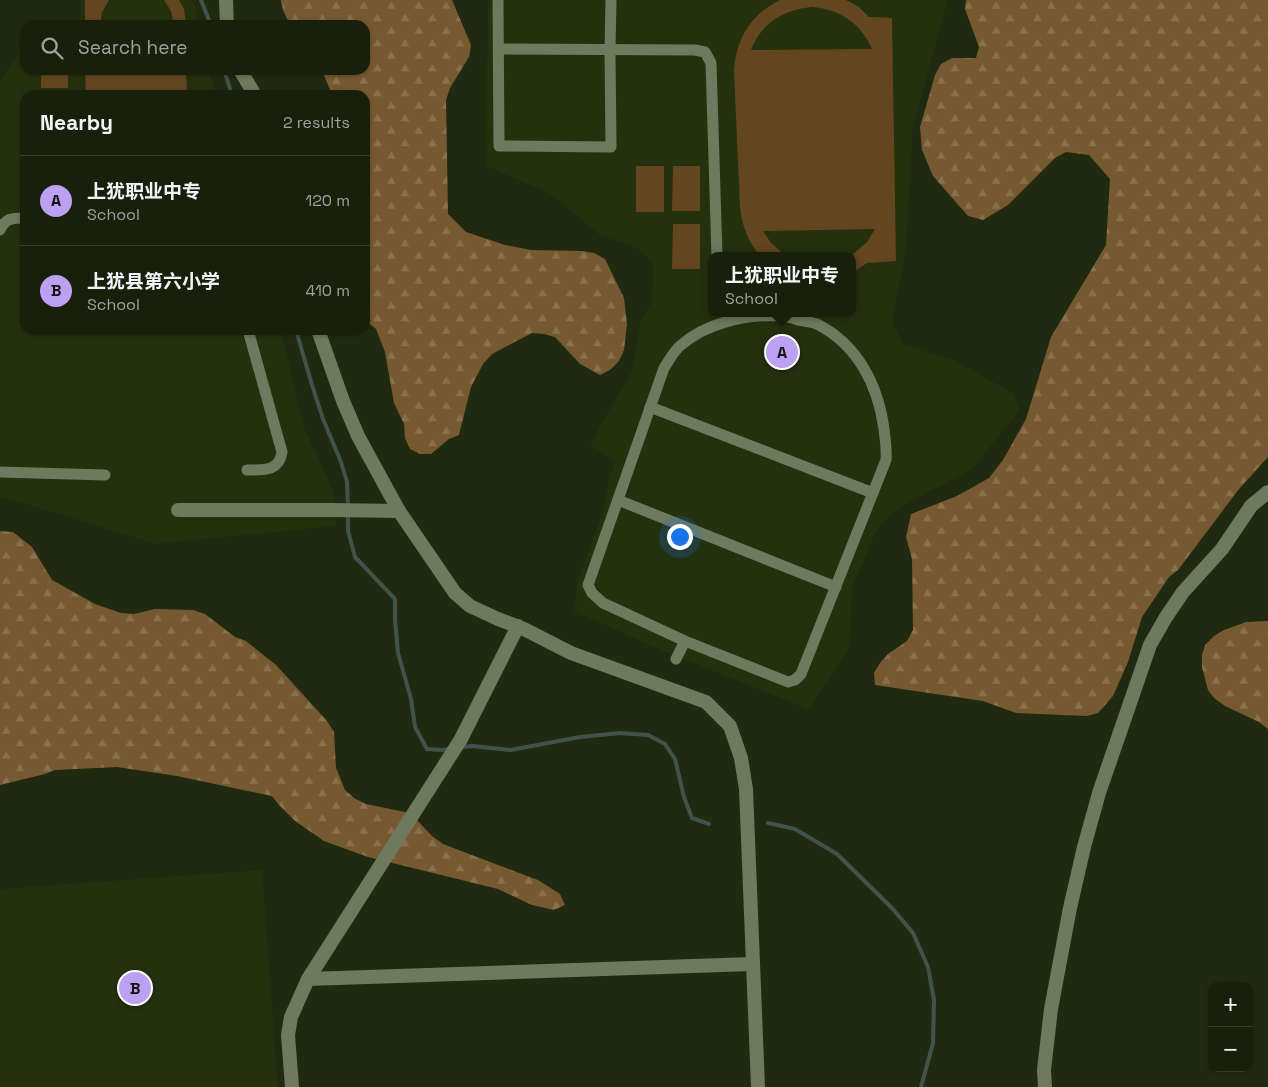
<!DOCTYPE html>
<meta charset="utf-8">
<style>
:root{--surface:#18200c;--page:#212815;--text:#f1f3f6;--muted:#9fa39d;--line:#363e2d;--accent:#bca0f2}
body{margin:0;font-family:"Space Grotesk","Noto Sans SC",sans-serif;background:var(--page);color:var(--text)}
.controls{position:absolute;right:15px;bottom:15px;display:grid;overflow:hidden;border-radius:10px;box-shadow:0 1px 4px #0004}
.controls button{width:45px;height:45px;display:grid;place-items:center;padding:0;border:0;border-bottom:1px solid var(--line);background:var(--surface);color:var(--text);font:25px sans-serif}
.you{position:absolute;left:679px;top:536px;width:18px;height:18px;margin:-12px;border:4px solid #fff;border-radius:50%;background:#1a73e8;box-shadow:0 0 0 8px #1a73e833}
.badge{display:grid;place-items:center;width:32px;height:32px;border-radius:50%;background:var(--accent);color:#111;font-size:16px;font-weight:700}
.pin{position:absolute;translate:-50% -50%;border:2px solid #fff;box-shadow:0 1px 5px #0006}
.popup{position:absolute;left:708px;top:252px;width:148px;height:65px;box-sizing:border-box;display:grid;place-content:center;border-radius:10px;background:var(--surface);filter:drop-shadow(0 1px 4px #0005);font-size:16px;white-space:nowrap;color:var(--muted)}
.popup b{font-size:19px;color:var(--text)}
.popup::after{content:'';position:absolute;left:50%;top:100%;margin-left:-10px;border:10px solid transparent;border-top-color:var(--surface)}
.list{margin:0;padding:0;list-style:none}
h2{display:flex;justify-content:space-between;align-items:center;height:65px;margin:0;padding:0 20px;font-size:21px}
h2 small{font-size:16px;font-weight:400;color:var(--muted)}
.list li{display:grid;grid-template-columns:32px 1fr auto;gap:15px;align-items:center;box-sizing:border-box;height:90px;padding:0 20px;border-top:1px solid var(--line)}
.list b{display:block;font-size:19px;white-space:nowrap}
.list p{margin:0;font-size:16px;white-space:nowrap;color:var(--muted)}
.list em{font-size:16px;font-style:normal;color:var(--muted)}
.icon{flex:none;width:28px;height:28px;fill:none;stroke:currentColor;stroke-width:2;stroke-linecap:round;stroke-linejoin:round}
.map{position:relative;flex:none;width:1268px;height:1087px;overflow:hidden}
.search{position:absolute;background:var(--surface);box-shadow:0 1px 4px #0004;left:20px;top:20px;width:350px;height:55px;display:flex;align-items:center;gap:12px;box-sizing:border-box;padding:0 18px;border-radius:15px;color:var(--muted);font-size:19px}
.panel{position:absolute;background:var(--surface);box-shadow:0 1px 4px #0004;left:20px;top:90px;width:350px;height:245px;border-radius:15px}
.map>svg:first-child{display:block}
.built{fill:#24310f;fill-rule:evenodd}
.forest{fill:url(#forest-firs)}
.pitch{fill:#63461f;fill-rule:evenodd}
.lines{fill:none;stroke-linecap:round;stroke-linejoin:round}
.stream{stroke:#42514a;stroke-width:4}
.minor{stroke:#6d7a5d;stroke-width:11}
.tertiary{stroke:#6d7a5d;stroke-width:14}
</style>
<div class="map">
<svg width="1268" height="1087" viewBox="0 0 1268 1087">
<defs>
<pattern id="forest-firs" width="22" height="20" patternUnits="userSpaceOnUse" patternTransform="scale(1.25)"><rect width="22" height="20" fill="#765931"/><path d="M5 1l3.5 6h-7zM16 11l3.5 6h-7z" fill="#89714e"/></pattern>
</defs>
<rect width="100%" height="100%" fill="#202a10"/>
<g class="built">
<path d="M81 0H192L196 7 198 25H57L80 19Z"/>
<path d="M488 0H948L913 127 906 251 892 322 904 345 954 360 1013 393 1020 410 971 470 900 507 877 529 852 588 850 646 840 664 808 709 652 646 574 611 578 579 603 512 609 479 615 462 590 444 633 369 640 321 652 302 653 263 639 249 598 234 551 194 486 166ZM712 256H852V313H712Z"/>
<path d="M25 43V70H208L217 95H25V330H281L304 428 324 470 334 494 336 526 156 544 0 496V81Z"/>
<path d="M262 870 278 1087H0V889Z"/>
</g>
<g class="forest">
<path d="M281 0H452L471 45 469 57 450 88 446 100 448 214 466 232 505 245 531 250 582 251 594 253 605 259 624 298 627 324 624 350 619 361 610 370 600 375 580 364 555 337 544 334 532 333 492 354 483 364 471 387 459 435 449 439 431 454H420L410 449 405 438 404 424 394 403 385 352 376 329 365 320V95H332L322 70H365V25H290L283 10Z"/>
<path d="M966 0H1268V457L1239 489 1178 570 1169 577 1142 617 1128 662 1113 696 1098 713 1087 716 1016 713 983 701 875 685 874 673 880 663 888 654 907 641 913 630 912 559 906 537 911 514 957 496 989 478 1003 460 1026 419 1051 337 1106 245 1110 179 1089 155 1066 152 1055 158 1008 205 983 220 968 216 933 176 922 150 920 127 935 75 941 64 952 58H976L979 47 965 9Z"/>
<path d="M0 531 13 532 32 547 52 580 95 604 121 613 134 614 155 609 193 610 205 614 235 637 246 641 276 665 327 721 334 732 336 768 345 790 354 798 366 804 405 812 416 819 432 836 443 844 538 880 560 894 565 905 554 910 532 905 498 889 368 857 324 841 295 821 279 805 272 796 177 776 117 767 55 770 45 774 0 785Z"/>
<path d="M1268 621V729L1259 722 1225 706 1214 698 1208 690 1202 667V655L1205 645 1214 636 1224 630 1246 622Z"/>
</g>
<g class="pitch">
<path d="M85 0H109L102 12 100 25H85Z"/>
<path d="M164 0H179L184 9 186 25H174L171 11Z"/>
<path d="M780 0H846L859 7 869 17 892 18 896 261 867 263 852 273V256H851L867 242 875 229 763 231 771 243 786 256H760C748 241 742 226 740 207L734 72C736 39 750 15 780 0ZM812 7C839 9 861 23 872 49L751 50C762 22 783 10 812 7Z"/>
<rect x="41" y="70" width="27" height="18"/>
<path d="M85 70H186L187 95H86Z"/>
<rect x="636" y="166" width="28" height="46"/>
<path d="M673 166H700V211H672Z"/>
<path d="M673 224H700V269H672Z"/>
</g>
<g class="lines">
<g class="stream">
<path d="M201 0 211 25"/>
<path d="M224 70 232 95"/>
<path d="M296 330 312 385 323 419 341 462 347 482 348 507"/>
<path d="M348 514V531L355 557 395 599V620L398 653 411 699 415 727 427 749 442 750 449 749"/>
<path d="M461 747 472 746 511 750 580 737 620 733 648 735 665 744 675 759 684 797 692 818 709 824"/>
<path d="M768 823 795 829 837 854 892 908 913 933 928 967 934 1000 933 1043 921 1087"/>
</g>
<g class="minor">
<path d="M498 0 499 146 611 147 610 50 611 0"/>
<path d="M499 49 695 50 705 52 711 63 717 256"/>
<path d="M0 230C5 218 13 218 25 218"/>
<path d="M650 407 873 493"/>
<path d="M247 470C263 470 279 472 282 452L248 330"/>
<path d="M0 472 105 475"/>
<path d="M618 500 836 587"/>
<path d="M676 659 685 641 788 682 795 680 801 674 886 460C887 449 885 439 884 429 878 385 858 345 817 324 811 322 804 321 798 320 792 318 786 316 780 316 745 314 706 323 680 346 673 352 669 361 664 368L588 585 592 593 603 603 685 641"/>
</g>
<g class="tertiary">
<path d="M226 0 227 25"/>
<path d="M240 70 255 95"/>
<path d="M318 330 343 401 358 436 399 511 455 593 470 606 498 619 524 629 571 653 706 702 730 726 741 758 746 789 758 1087"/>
<path d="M178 510H331L399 511"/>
<path d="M308 979 752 964"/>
<path d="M292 1087 288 1035 291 1017 308 979 461 739 518 626"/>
<path d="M1045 1087 1044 1070 1051 1009 1070 908 1084 847 1099 793 1150 645 1166 617 1183 592 1222 549 1251 506 1268 492"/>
</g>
</g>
</svg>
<div class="controls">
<button>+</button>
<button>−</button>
</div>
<div class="you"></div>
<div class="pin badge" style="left:782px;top:352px">A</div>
<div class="popup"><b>上犹职业中专</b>School</div>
<div class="pin badge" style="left:135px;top:988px">B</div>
<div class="search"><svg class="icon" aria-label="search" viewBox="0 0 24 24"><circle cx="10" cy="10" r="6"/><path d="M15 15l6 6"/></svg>Search here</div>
<section class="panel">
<h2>Nearby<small>2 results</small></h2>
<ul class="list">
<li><span class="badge">A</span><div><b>上犹职业中专</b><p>School</p></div><em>120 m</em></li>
<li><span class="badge">B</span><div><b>上犹县第六小学</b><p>School</p></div><em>410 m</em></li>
</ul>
</section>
</div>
